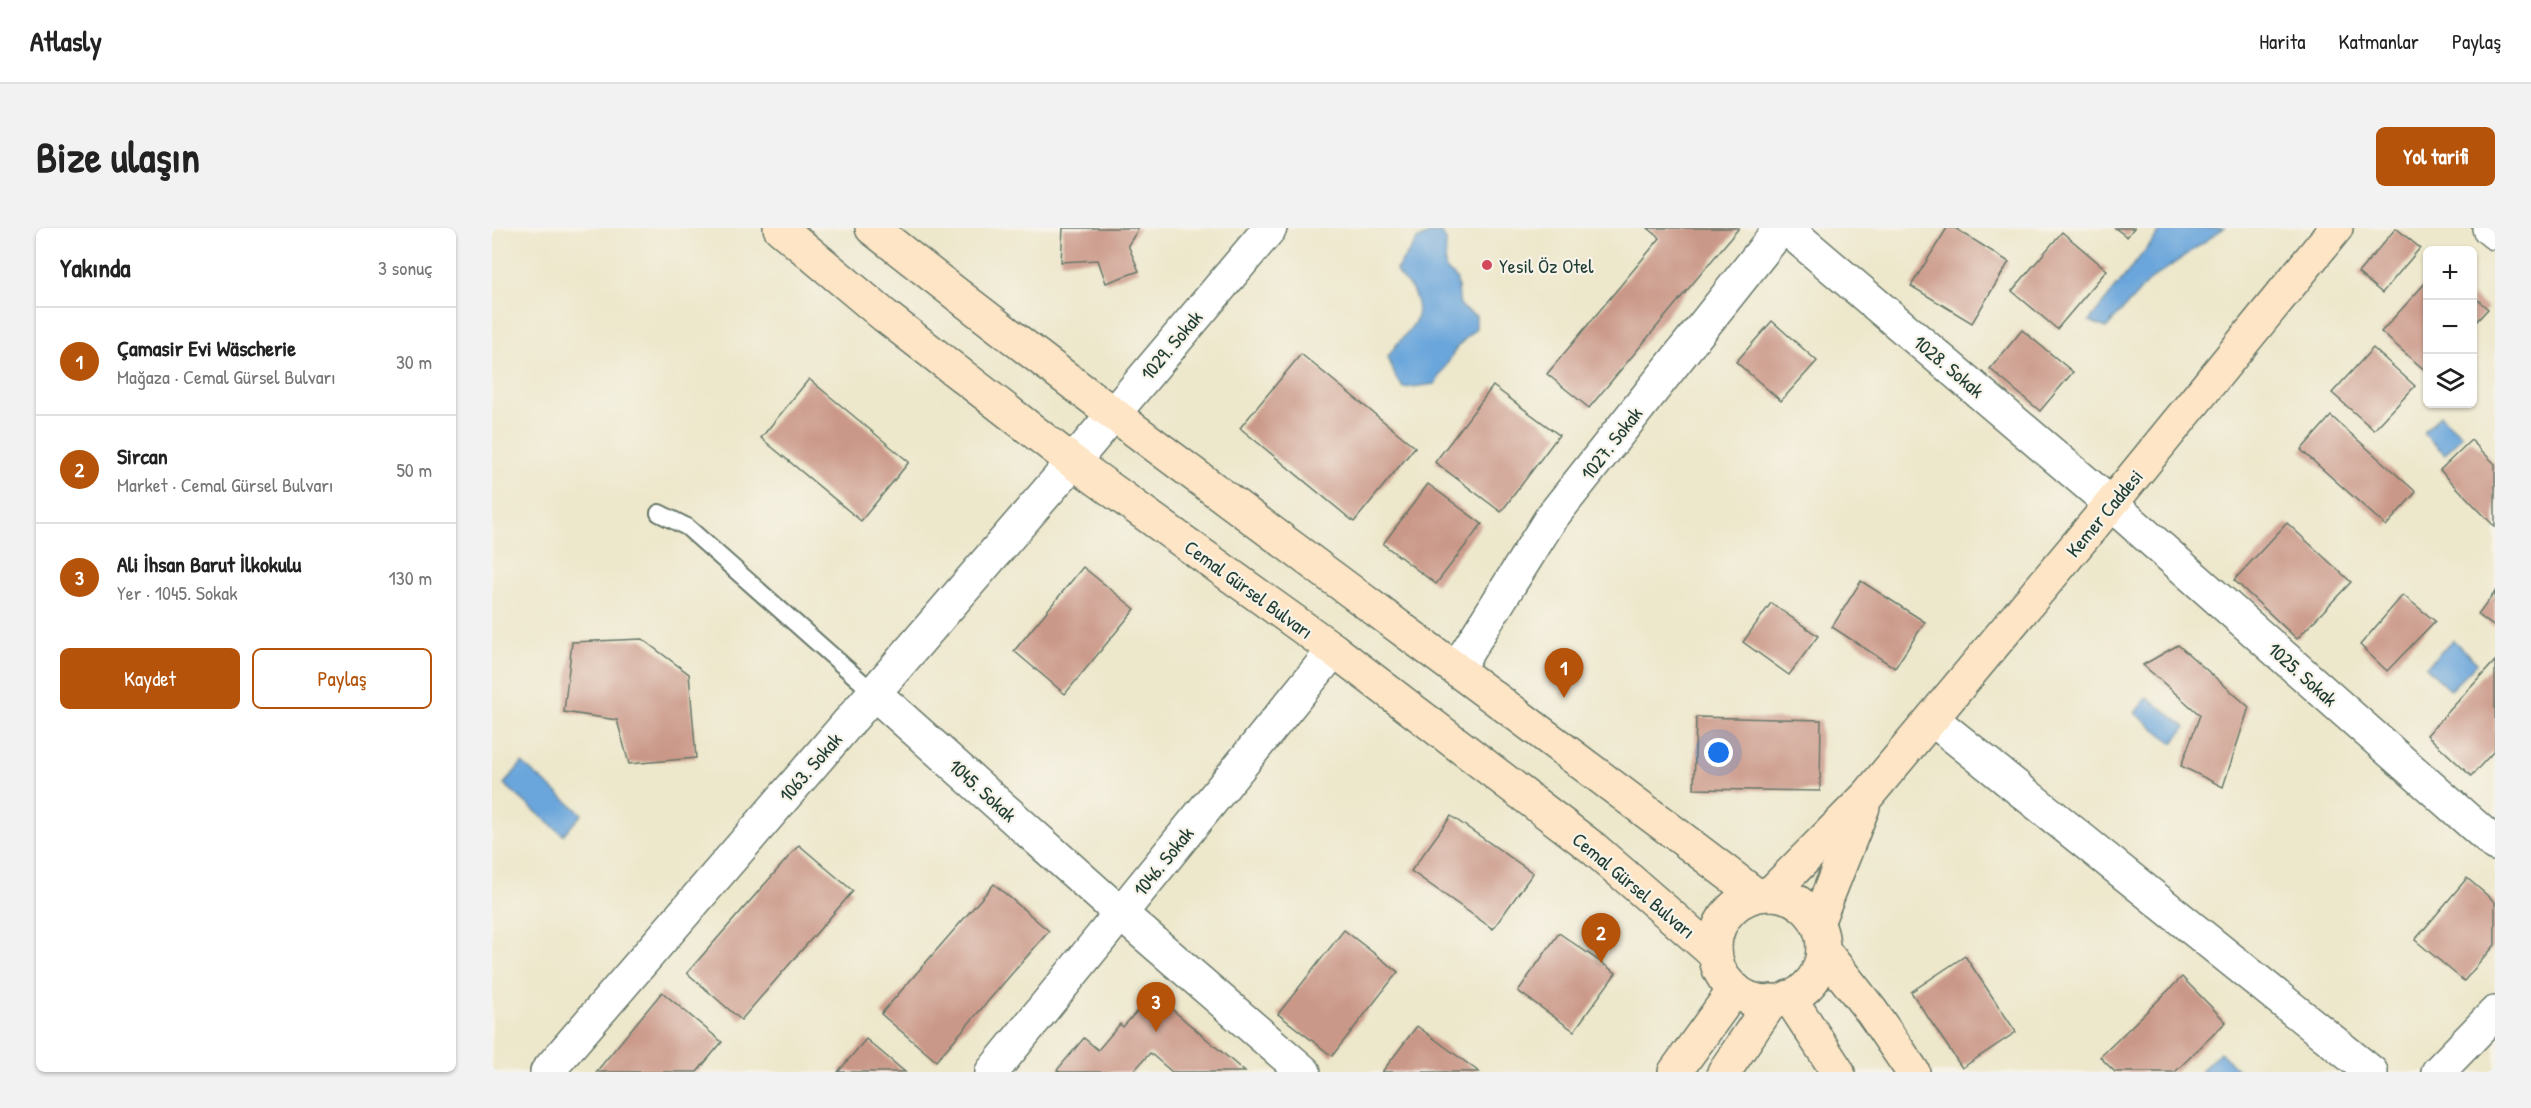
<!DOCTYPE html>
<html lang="tr">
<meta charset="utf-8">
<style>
:root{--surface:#fff;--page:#f2f2f2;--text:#222;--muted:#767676;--line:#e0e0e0;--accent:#b45309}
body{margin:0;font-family:"Patrick Hand",sans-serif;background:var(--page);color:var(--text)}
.controls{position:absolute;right:18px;top:18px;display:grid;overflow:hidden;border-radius:9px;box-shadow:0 2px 4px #0004}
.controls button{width:54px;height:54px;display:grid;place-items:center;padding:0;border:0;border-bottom:2px solid var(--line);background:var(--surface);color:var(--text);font:30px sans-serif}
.you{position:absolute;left:1227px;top:525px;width:21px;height:21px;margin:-15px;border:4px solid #fff;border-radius:50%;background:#1a73e8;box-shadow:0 0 0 9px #1a73e833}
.badge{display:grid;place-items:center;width:39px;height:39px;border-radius:50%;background:var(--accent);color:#fff;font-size:20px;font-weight:700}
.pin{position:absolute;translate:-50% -50px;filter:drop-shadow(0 2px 3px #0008)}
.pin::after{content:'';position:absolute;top:32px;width:21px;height:18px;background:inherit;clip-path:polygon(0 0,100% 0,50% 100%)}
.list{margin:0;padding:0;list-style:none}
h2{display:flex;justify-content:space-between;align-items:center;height:78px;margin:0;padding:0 24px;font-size:26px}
h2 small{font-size:20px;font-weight:400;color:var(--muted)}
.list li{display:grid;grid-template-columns:39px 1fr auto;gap:18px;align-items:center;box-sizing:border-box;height:108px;padding:0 24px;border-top:2px solid var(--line)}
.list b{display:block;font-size:22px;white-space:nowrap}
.list p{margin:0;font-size:20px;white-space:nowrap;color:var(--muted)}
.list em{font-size:20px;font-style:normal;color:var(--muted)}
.actions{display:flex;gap:12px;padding:18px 24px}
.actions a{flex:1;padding:14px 0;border:2px solid var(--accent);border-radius:9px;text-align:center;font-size:21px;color:var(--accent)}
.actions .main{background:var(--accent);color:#fff}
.icon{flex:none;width:33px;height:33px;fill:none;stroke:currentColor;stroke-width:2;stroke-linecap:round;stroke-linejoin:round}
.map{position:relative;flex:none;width:2003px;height:844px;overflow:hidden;border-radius:9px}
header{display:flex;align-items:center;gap:36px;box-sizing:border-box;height:84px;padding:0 30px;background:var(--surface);border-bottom:2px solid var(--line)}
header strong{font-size:28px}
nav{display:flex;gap:33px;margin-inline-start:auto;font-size:21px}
.intro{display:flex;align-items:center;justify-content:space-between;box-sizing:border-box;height:144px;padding:0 36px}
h1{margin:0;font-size:42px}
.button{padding:15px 27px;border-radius:9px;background:var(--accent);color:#fff;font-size:21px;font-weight:700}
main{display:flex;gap:36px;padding:0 36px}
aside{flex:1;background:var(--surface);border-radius:9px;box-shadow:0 2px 4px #0004}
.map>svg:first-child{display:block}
.water{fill:#6aa6db;stroke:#447288;stroke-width:1.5}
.building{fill:#ca9888}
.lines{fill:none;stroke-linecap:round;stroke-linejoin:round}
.lane-casing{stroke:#677869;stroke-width:20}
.street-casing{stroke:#677869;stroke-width:36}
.secondary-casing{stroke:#677869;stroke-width:36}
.lane{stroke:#fff;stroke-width:16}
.street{stroke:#fff;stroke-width:33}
.secondary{stroke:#fde5c5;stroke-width:33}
.poi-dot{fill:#d1495b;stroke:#f7f3e8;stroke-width:2}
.labels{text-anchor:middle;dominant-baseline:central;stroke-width:4.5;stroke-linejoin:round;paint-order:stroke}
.poi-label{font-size:20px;fill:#1f3d34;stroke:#f7f3e8;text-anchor:start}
.street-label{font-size:20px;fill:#1f3d34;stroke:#f7f3e8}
</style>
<header>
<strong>Atlasly</strong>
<nav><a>Harita</a><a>Katmanlar</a><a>Paylaş</a></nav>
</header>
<div class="intro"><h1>Bize ulaşın</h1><a class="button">Yol tarifi</a></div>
<main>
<aside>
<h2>Yakında<small>3 sonuç</small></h2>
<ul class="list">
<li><span class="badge">1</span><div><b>Çamasir Evi Wäscherie</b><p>Mağaza · Cemal Gürsel Bulvarı</p></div><em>30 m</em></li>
<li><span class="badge">2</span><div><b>Sircan</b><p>Market · Cemal Gürsel Bulvarı</p></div><em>50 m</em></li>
<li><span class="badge">3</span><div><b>Ali İhsan Barut İlkokulu</b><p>Yer · 1045. Sokak</p></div><em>130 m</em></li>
</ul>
<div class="actions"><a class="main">Kaydet</a><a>Paylaş</a></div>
</aside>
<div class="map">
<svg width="2003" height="844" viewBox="0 0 2003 844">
<rect width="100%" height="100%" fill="#f7f3e8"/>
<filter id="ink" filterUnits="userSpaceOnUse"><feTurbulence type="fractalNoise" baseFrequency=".0167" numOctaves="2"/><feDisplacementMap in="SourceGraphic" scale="12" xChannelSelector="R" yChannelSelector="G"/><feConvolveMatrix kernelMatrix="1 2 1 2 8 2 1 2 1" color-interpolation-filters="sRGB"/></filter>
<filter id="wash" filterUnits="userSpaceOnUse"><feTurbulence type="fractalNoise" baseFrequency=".008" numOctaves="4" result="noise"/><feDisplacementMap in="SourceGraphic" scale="24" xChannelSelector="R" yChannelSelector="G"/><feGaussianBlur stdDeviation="1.35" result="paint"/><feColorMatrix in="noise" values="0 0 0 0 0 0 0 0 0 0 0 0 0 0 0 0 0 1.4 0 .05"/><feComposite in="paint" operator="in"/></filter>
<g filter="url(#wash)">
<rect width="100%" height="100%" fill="#ede7cb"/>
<g class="water">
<path d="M1671 0H1732L1656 54 1614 100 1597 93Z"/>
<path d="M939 5H950L954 13 953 40C957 46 964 47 965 53 970 75 960 76 984 88V100L965 119 943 156 912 160 904 150 896 129C909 104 937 97 921 64 917 54 907 52 904 42L926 11Z"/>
<path d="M1948 187 1970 207 1953 226 1931 205Z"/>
<path d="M1961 412 1985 435 1958 462 1934 439Z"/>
<path d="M1655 469 1694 499 1681 515 1643 485Z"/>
<path d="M30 535 90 586 71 607 12 556Z"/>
<path d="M1728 824 1746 842 1745 844H1708Z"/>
</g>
<g id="blocks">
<g class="building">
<path d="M571 0H647L636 17 647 43 614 55 606 32 569 34Z"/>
<path d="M1156 0H1247L1097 180 1055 146 1168 10Z"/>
<path d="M1455 0H1463L1517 34 1480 95 1419 58Z"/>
<path d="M1623 0H1642L1635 9Z"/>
<path d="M1904 0 1928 20 1890 65 1866 45Z"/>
<path d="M1570 4 1615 42 1565 101 1520 63Z"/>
<path d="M1936 52V145L1889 104Z"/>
<path d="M1980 67 1996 81 1980 98Z"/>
<path d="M1280 93 1325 133 1289 173 1244 134Z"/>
<path d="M1530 102 1581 144 1548 183 1498 141Z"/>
<path d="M1881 120 1923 158 1882 202 1840 165Z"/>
<path d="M809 126 923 219 862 294 748 200Z"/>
<path d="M317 151 417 234 369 293 269 210Z"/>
<path d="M1001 158 1067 207 1009 284 943 234Z"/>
<path d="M1839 188 1924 264 1894 298 1809 222Z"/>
<path d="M1979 212 2003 236V299L1948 242Z"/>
<path d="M936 256 990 296 944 356 891 316Z"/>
<path d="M1795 295 1859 354 1805 411 1742 352Z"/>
<path d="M591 339 643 381 573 466 522 423Z"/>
<path d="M1369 353 1433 394 1403 440 1340 399Z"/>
<path d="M2003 364V399L1986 387Z"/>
<path d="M1911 367 1943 393 1895 443 1868 417Z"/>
<path d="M1279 375 1326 408 1297 447 1251 414Z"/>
<path d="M150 411 197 446 204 530 137 536 125 492 72 484 80 414Z"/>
<path d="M1686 417 1757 479 1731 559 1689 538 1708 487 1651 437Z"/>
<path d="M2003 433V522L1979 548 1935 507Z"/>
<path d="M1204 489 1329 492 1328 563 1202 561Z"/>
<path d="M959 588 1041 645 1001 701 919 643Z"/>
<path d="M307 617 361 663 249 792 195 745Z"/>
<path d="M1975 650 2003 674V717L1972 753 1923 712Z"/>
<path d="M502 656 557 703 444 833 389 786Z"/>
<path d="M852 702 906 744 840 828 786 786Z"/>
<path d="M1067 705 1124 745 1082 803 1026 763Z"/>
<path d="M1473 728 1524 804 1470 840 1419 764Z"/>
<path d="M1690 749 1734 794 1683 844H1623L1608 829Z"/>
<path d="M170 764 230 814 205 844H104Z"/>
<path d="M661 765 753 844H680L658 825 641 844H568L565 842 592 810 606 822 628 796 631 799Z"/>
<path d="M925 798 987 844H890Z"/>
<path d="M374 811 413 844H346Z"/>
</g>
</g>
</g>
<g filter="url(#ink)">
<use href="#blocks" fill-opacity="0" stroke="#677869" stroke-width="1.5"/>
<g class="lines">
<defs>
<path id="lane" d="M167 285 195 299 382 465"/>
<g id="street">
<path d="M1294 0 1619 276 2003 616"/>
<path d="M1997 0 2003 5"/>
<path d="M965 440 1059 290 1289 0"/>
<path d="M382 465 628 685 812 844"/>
<path d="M1440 491 1879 844"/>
<path d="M55 844 581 234 778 0"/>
<path d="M500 844 842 422"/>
<path d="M1946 844 2003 785"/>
</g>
<g id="secondary">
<path d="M288 0 393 88 581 234 842 422 1101 620 1223 726"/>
<path d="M380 0C670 229 971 442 1264 667"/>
<path d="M1278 666 1376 567 1619 276 1844 0"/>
<circle cx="1277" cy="720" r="54"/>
<path d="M1325 695 1371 579"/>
<path d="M1331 722 1380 784 1421 844"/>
<path d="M1297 769 1346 844"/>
<path d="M1183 844 1243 761"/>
<path d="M1232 844 1280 773"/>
</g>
</defs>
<use href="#lane" class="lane-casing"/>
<use href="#street" class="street-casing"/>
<use href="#secondary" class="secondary-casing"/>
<use href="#lane" class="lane"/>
<use href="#street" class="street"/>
<use href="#secondary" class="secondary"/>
</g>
</g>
<circle class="poi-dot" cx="995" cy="37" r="6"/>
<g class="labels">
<g class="poi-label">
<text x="1007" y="37">Yesil Öz Otel</text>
</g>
<g class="street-label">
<text transform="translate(679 117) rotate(-50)">1029. Sokak</text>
<text transform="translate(1457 138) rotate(40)">1028. Sokak</text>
<text transform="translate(1119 215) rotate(-52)">1027. Sokak</text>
<text transform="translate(1612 285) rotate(-50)">Kemer Caddesi</text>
<text transform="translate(757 361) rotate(36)">Cemal Gürsel Bulvarı</text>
<text transform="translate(1811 446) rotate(42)">1025. Sokak</text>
<text transform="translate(318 539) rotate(-49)">1063. Sokak</text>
<text transform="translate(491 562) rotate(42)">1045. Sokak</text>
<text transform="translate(671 633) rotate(-51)">1046. Sokak</text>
<text transform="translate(1142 657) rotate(40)">Cemal Gürsel Bulvarı</text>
</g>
</g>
</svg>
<div class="controls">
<button>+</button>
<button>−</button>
<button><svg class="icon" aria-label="layers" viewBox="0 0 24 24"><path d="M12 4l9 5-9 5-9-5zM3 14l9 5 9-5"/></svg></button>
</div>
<div class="you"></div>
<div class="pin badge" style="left:1072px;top:470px">1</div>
<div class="pin badge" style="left:1109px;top:735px">2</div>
<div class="pin badge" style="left:664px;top:804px">3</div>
</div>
</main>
